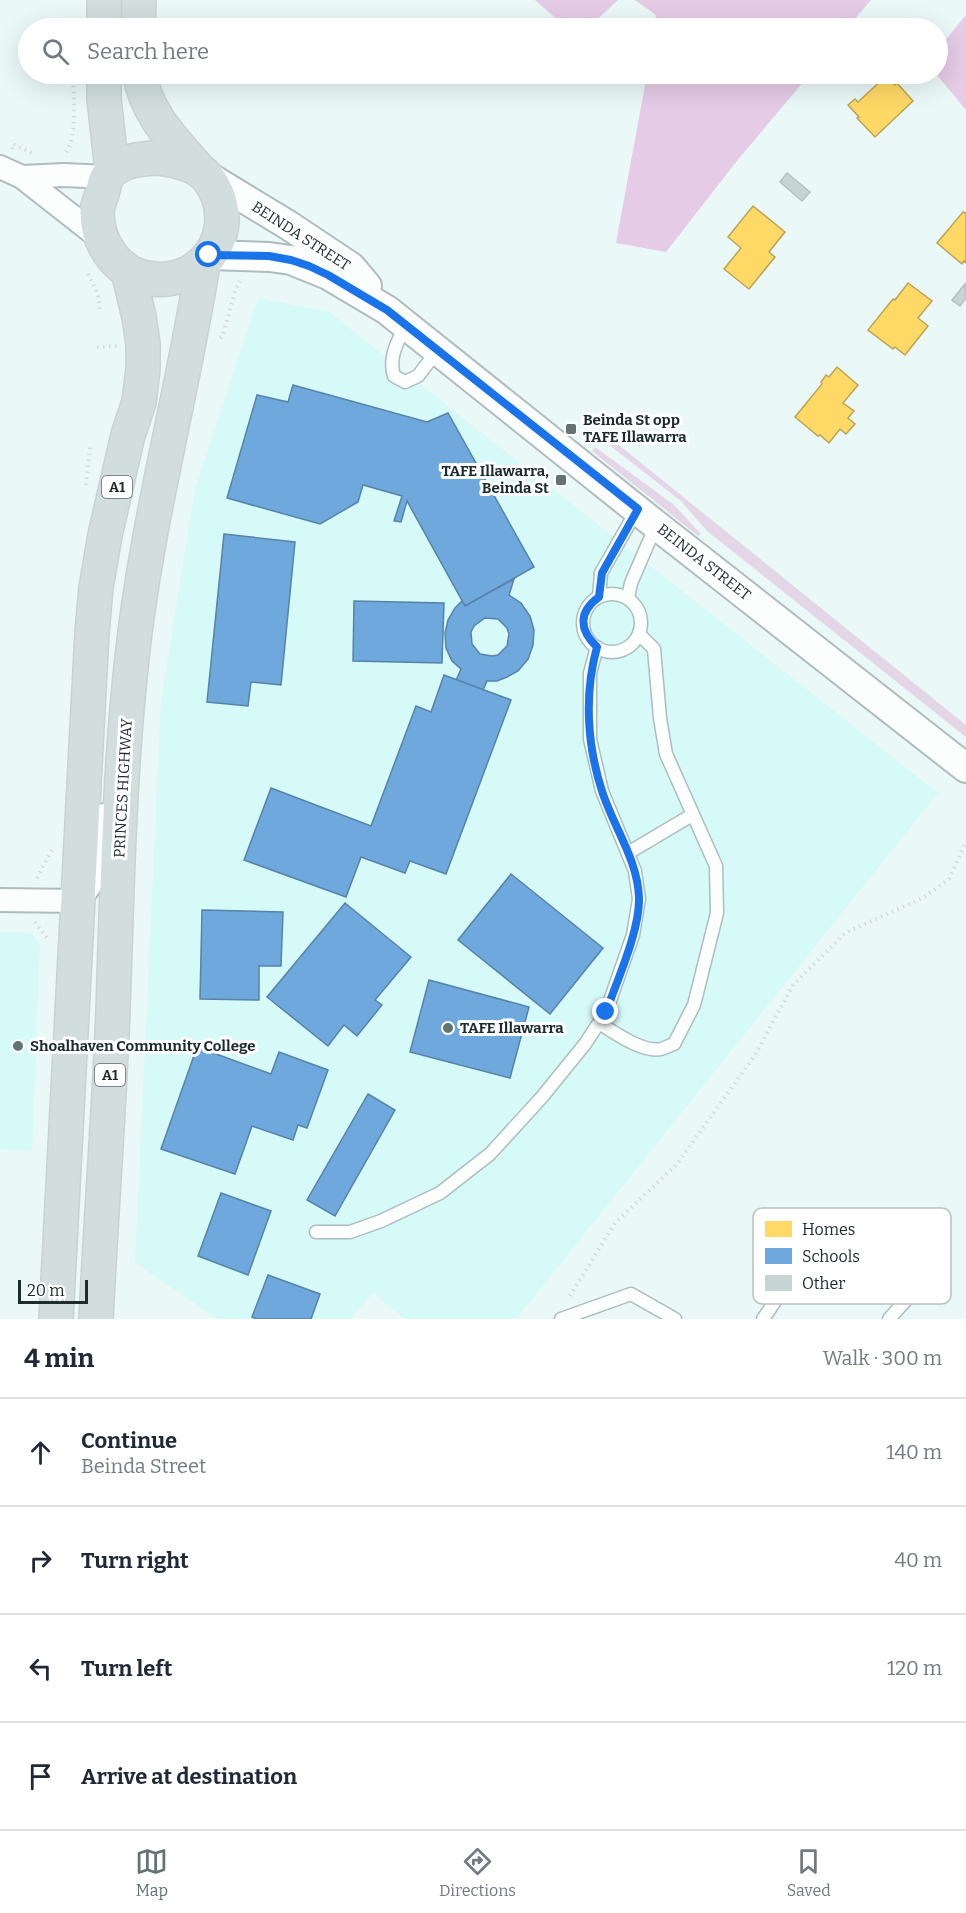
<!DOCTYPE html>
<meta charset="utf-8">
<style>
:root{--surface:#fff;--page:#f2f2f3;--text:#1f2937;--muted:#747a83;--line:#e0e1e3;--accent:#637372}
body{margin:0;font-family:Bitter,serif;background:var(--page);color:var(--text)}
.scale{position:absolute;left:18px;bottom:15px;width:70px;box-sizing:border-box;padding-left:6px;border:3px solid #1b2c2b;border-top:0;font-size:16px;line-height:21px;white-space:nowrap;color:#1b2c2b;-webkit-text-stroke:4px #fff;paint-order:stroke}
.stop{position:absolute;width:18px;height:18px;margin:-14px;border:4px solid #1a73e8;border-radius:50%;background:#fff}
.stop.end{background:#1a73e8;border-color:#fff;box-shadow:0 2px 6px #0008}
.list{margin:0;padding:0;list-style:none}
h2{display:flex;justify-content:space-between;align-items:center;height:78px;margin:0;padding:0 24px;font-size:26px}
h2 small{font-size:20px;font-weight:400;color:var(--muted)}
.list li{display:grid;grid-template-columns:39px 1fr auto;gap:18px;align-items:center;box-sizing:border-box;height:108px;padding:0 24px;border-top:2px solid var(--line)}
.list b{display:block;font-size:22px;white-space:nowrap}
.list p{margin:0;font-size:20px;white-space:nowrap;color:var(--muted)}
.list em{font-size:20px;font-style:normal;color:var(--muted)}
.icon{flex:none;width:33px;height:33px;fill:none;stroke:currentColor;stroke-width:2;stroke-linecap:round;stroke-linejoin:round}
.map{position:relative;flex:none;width:966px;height:1319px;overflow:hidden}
.search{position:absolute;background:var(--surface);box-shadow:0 6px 24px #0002;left:18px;right:18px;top:18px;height:66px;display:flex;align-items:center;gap:15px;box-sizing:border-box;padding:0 21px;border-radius:33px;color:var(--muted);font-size:22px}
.sheet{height:510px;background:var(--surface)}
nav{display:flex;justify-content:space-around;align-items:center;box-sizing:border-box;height:84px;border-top:2px solid var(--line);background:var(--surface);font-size:16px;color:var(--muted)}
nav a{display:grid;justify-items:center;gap:3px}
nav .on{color:var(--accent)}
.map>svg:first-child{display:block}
.built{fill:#d6faf8}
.green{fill:#e4d6e7}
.forest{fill:#e5cbe6}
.homes{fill:#ffd966;stroke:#bba554;stroke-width:1.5}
.schools{fill:#6fa8dc;stroke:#5683a7;stroke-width:1.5;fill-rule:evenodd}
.building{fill:#c6d4d3;stroke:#b3c2c1;stroke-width:1.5}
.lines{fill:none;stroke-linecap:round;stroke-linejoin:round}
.service-casing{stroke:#aebdbc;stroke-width:15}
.minor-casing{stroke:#aebdbc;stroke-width:26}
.tertiary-casing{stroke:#aebdbc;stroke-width:32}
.trunk-casing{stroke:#cad2d1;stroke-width:36}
.path{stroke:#d6dada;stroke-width:4;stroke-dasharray:1.5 4.5;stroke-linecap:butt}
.service{stroke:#fcfefe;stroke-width:12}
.minor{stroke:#fcfefe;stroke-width:22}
.tertiary{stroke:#fcfefe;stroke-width:28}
.trunk{stroke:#d2dede;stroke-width:33}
.route{stroke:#1a73e8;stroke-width:8}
.poi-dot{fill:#637372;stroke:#fff;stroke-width:2}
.labels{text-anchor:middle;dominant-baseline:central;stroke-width:6;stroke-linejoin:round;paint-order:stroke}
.shield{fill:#fff;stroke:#5f6b6b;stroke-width:1.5}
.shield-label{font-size:14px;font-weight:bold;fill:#1b2c2b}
.street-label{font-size:15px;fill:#1b2c2b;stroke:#fff}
.poi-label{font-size:15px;font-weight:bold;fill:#1b2c2b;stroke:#fff;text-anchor:start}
.key{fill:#fff;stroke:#bbc0bf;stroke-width:1.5}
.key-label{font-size:16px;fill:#1b2c2b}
</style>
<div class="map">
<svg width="966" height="1319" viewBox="0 0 966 1319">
<rect width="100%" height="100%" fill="#eaf8f7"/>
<g class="built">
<path d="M258 298 329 312 938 793 516 1319H405L373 1293 350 1319H218L135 1263 161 701 195 489Z"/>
<path d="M0 932 32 933 40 944 32 1151 0 1149Z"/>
</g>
<g class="green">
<path d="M599 429 966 725V737L707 531 681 501 595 434Z"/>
<path d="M595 447 673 504 701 534 698 536 592 451Z"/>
</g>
<g class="forest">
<path d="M535 0H618L588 28H567Z"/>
<path d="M635 0H871L847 28H654L656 15Z"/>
<path d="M966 15V110L936 74 938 49Z"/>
<path d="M647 74H810L736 162 666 252 616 243Z"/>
</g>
<g class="homes">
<path d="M886 76 895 85 897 83 913 101 875 137 857 118 859 117 848 105 855 99 858 102Z"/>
<path d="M753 206 785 232 769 252 775 257 749 289 724 269 741 248 728 237Z"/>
<path d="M963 212 966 213V263L964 261 962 264 937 243Z"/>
<path d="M908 283 932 301 918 318 928 326 905 355 895 347 893 349 868 330 893 299 895 300Z"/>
<path d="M837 367 858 385 843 403 854 411 848 418 855 424 846 434 840 429 829 443 820 435 818 436 795 417 822 384 821 382 826 375 829 377Z"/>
</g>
<g class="schools">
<path d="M293 385 427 422 448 413 534 567 465 606 407 501 401 522 394 521 402 496 363 485 358 502 320 524 227 498 257 395 288 402Z"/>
<path d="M224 534 295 542 281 685 251 682 248 706 207 702Z"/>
<path d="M514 579 509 595 521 603 530 616 534 630 533 645 528 659 518 671 507 677 497 681H487L483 690 456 680 461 669 452 661 446 648 445 633 448 620 455 608 462 601 465 606ZM485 618 498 619 507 628 509 634 507 646 498 655 492 656 480 654 472 644 471 632 474 626Z"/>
<path d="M354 601 444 603 442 663 353 661Z"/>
<path d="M444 675 511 700 446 874 410 861 405 873 361 857 346 897 244 860 271 788 371 826 416 706 431 712Z"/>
<path d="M511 874 603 948 550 1014 458 940Z"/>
<path d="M345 903 411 957 375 1000 382 1005 357 1036 344 1025 328 1046 267 997Z"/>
<path d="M202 910 283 912 281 966H259V1000L200 999Z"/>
<path d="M429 980 529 1007 510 1078 410 1052Z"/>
<path d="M197 1047 271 1074 279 1052 328 1070 307 1128 298 1125 293 1140 252 1126 235 1174 161 1149Z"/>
<path d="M368 1094 395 1110 335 1216 307 1200Z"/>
<path d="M221 1193 271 1211 248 1275 198 1256Z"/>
<path d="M268 1275 320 1294 311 1319H257L252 1317Z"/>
</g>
<g class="building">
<path d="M787 173 810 192 802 201 780 182Z"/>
<path d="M965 284 966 298 960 306 952 300Z"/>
</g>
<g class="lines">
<defs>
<g id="service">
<path d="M406 324C398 341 388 357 394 376L405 382 418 376 437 351"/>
<circle cx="612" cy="623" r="29"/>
<path d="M599 597 601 573 637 510"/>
<path d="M628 598 631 583 656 525"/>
<path d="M628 853 692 815"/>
<path d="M599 1023C614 1032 642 1053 661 1049 665 1048 670 1045 674 1044L694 1005 717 913 716 866 666 754 660 718 654 649 639 634"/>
<path d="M316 1232H350L381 1221 440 1193 490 1154 542 1097 585 1044 606 1012 633 935 639 899 635 871 602 791 590 739V673L597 647"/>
<path d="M561 1319 631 1294 675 1319"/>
<path d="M763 1319 780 1294 810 1261 833 1222"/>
<path d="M889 1319 906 1300"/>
</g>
<g id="minor">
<path d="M0 167 22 177 101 239"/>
<path d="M22 177 64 175 107 177"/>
<path d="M0 900 77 901C102 878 103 847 104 815"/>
</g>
<g id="tertiary">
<path d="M204 174 288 225 351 267 367 286"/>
<path d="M209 255 269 257 291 260 328 275 387 310 656 525 966 768"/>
</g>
<g id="trunk">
<path d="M104 28V0"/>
<path d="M138 28 139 0"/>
<path d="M104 74V99L112 170"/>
<path d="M140 74C145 113 175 142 200 171"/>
<path d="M156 158C172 160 186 162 199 170 208 176 214 186 218 196 234 240 200 284 153 279 119 276 97 245 97 212 97 206 100 200 102 194 104 186 106 175 113 170 125 160 141 159 156 158Z"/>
<path d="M56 1319 92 632 96 588 105 535 128 435 139 402 143 369V344L139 317 128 271"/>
<path d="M96 1319C101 1216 109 1113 113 1010 117 893 119 774 132 658 146 525 182 396 203 264"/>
</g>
</defs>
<use href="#service" class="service-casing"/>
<use href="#minor" class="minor-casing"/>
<use href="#tertiary" class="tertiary-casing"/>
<use href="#trunk" class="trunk-casing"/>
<g class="path">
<path d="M12 149 13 144 32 153"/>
<path d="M66 152C78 138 73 93 73 74"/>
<path d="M88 274 98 294 100 312"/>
<path d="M220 338 223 335 236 288 240 281"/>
<path d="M97 347 117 346"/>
<path d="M86 485 90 447"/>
<path d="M37 878 52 850"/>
<path d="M35 922 47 938 46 940"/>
<path d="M570 1296 615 1223 677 1164 755 1055 793 985 845 933 923 898 949 879 966 842"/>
</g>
<use href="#service" class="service"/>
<use href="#minor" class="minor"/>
<use href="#tertiary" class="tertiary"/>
<use href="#trunk" class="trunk"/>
</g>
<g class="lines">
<path class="route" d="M209 255 269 256 291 260 309 266 328 275 387 310 638 509 602 573 599 597C578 612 579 630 597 647 584 694 587 745 602 791 613 826 638 860 639 898 640 930 617 981 606 1012"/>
</g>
<g class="poi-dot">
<rect x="565" y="423" width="12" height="12" rx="3"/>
<rect x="555" y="474" width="12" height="12" rx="3"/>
<circle cx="448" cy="1028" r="6"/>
<circle cx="18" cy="1046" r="6"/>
</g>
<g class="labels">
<g class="shield">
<rect x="102" y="476" width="30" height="22" rx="4.5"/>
<rect x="95" y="1064" width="30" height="22" rx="4.5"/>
</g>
<g class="shield-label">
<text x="117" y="487">A1</text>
<text x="110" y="1075">A1</text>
</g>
<g class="street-label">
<text transform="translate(301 236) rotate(33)">BEINDA STREET</text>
<text transform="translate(704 562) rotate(38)">BEINDA STREET</text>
<text transform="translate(123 788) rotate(-87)">PRINCES HIGHWAY</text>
</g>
<g class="poi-label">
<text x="583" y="420">Beinda St opp<tspan x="583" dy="17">TAFE Illawarra</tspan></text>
<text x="549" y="471" text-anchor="end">TAFE Illawarra,<tspan x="549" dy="17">Beinda St</tspan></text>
<text x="460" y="1028">TAFE Illawarra</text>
<text x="30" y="1046">Shoalhaven Community College</text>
</g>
</g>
<rect x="753" y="1208" width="198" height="96" rx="9" class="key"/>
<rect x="765" y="1221" width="27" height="16" fill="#ffd966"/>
<rect x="765" y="1248" width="27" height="16" fill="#6fa8dc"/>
<rect x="765" y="1275" width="27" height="16" fill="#c6d4d3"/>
<g class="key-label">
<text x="802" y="1235">Homes</text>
<text x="802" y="1262">Schools</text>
<text x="802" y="1289">Other</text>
</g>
</svg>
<div class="scale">20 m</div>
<div class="stop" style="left:209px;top:255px"></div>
<div class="stop end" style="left:606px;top:1012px"></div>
<div class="search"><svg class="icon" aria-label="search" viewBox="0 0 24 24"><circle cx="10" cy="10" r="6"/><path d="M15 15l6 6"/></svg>Search here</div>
</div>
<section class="sheet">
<h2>4 min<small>Walk · 300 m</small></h2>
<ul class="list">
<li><svg class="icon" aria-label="ahead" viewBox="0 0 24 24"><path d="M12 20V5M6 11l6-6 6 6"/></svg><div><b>Continue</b><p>Beinda Street</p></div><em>140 m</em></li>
<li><svg class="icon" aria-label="right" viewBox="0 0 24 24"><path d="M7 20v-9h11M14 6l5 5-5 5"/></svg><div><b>Turn right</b></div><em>40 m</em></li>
<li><svg class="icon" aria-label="left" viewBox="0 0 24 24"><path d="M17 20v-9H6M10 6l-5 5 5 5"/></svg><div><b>Turn left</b></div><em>120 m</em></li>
<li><svg class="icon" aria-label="arrive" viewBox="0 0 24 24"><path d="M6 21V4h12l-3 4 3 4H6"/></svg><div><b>Arrive at destination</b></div></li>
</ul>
</section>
<nav>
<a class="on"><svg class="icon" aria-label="map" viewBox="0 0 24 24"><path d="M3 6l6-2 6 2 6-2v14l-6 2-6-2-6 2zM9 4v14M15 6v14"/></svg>Map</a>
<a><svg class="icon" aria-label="directions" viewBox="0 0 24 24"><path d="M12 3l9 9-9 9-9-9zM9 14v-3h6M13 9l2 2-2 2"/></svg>Directions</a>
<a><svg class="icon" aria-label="saved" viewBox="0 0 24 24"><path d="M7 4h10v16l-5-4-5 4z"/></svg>Saved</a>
</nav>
